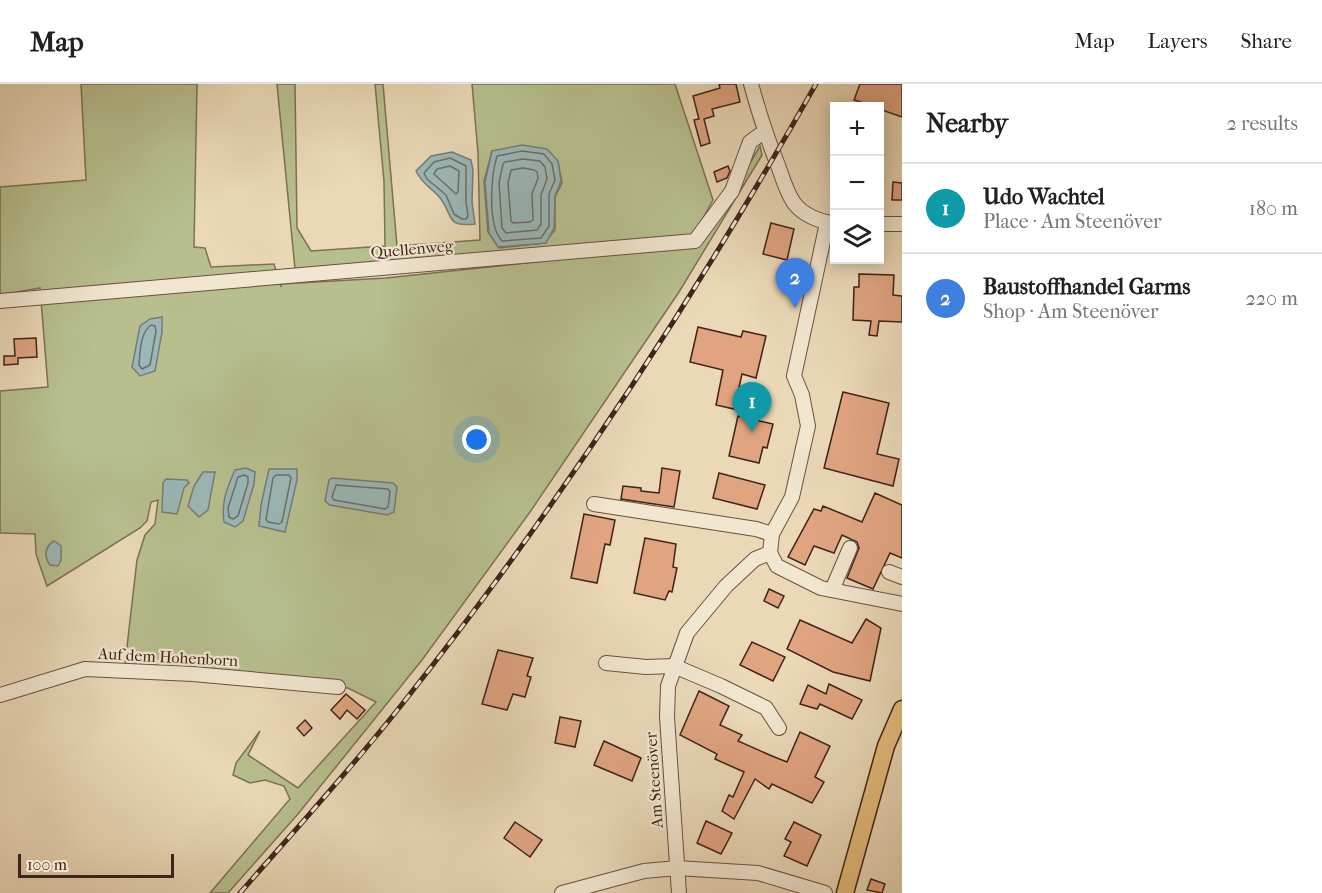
<!DOCTYPE html>
<meta charset="utf-8">
<style>
:root{--surface:#fff;--page:#f2f2f2;--text:#202124;--muted:#757577;--line:#e0e0e0;--accent:#8f2418}
body{margin:0;font-family:"IM FELL French Canon",serif;background:var(--page);color:var(--text)}
.controls{position:absolute;right:18px;top:18px;display:grid;overflow:hidden;border-radius:0px;box-shadow:0 3px 15px #0003}
.controls button{width:54px;height:54px;display:grid;place-items:center;padding:0;border:0;border-bottom:2px solid var(--line);background:var(--surface);color:var(--text);font:30px sans-serif}
.scale{position:absolute;left:18px;bottom:15px;width:156px;box-sizing:border-box;padding-left:6px;border:3px solid #402319;border-top:0;font-size:16px;line-height:21px;white-space:nowrap;color:#402319;-webkit-text-stroke:4px #f1e6d0;paint-order:stroke}
.you{position:absolute;left:477px;top:356px;width:21px;height:21px;margin:-15px;border:4px solid #fff;border-radius:50%;background:#1a73e8;box-shadow:0 0 0 9px #1a73e833}
.badge{display:grid;place-items:center;width:39px;height:39px;border-radius:50%;background:var(--accent);color:#fff;font-size:20px;font-weight:700}
.pin{position:absolute;translate:-50% -50px;filter:drop-shadow(0 2px 3px #0008)}
.pin::after{content:'';position:absolute;top:32px;width:21px;height:18px;background:inherit;clip-path:polygon(0 0,100% 0,50% 100%)}
.list{margin:0;padding:0;list-style:none}
h2{display:flex;justify-content:space-between;align-items:center;height:78px;margin:0;padding:0 24px;font-size:26px}
h2 small{font-size:20px;font-weight:400;color:var(--muted)}
.list li{display:grid;grid-template-columns:39px 1fr auto;gap:18px;align-items:center;box-sizing:border-box;height:90px;padding:0 24px;border-top:2px solid var(--line)}
.list b{display:block;font-size:22px;white-space:nowrap}
.list p{margin:0;font-size:20px;white-space:nowrap;color:var(--muted)}
.list em{font-size:20px;font-style:normal;color:var(--muted)}
.icon{flex:none;width:33px;height:33px;fill:none;stroke:currentColor;stroke-width:2;stroke-linecap:round;stroke-linejoin:round}
.map{position:relative;flex:none;width:902px;height:809px;overflow:hidden}
header{display:flex;align-items:center;gap:36px;box-sizing:border-box;height:84px;padding:0 30px;background:var(--surface);border-bottom:2px solid var(--line)}
header strong{font-size:28px}
nav{display:flex;gap:33px;margin-inline-start:auto;font-size:21px}
main{display:flex}
aside{flex:1;background:var(--surface)}
.map>svg:first-child{display:block}
.green{fill:#b7bf8e;stroke:#7c7154;stroke-width:1.5;fill-rule:evenodd}
.water{fill:#9bb8b8;stroke:#777c78;stroke-width:1.5}
.lines{fill:none;stroke-linecap:round;stroke-linejoin:round}
.shore{stroke:#6e6e68;stroke-width:1.5}
.building{fill:#e0a481;stroke:#402319;stroke-width:1.5}
.minor-casing{stroke:#6a5040;stroke-width:16}
.major-casing{stroke:#402319;stroke-width:19}
.minor{stroke:#f1e6d0;stroke-width:14}
.major{stroke:#e5bc7c;stroke-width:16}
.rail-casing{stroke:#402319;stroke-width:5}
.rail{stroke:#f1e6d0;stroke-width:3;stroke-dasharray:9;stroke-linecap:butt}
.labels{text-anchor:middle;dominant-baseline:central;stroke-width:4.5;stroke-linejoin:round;paint-order:stroke}
.street-label{font-size:16px;fill:#402319;stroke:#f1e6d0}
</style>
<header>
<strong>Map</strong>
<nav><a>Map</a><a>Layers</a><a>Share</a></nav>
</header>
<main>
<div class="map">
<svg width="902" height="809" viewBox="0 0 902 809">
<rect width="100%" height="100%" fill="#ead8b7"/>
<filter id="stains"><feTurbulence type="fractalNoise" baseFrequency=".00333" numOctaves="4"/><feColorMatrix values="0 0 0 0 .2 0 0 0 0 .09 0 0 0 0 .02 0 0 0 .5 -.17"/></filter>
<radialGradient id="worn" r=".72"><stop offset=".6" stop-color="#630" stop-opacity="0"/><stop offset="1" stop-color="#630" stop-opacity=".3"/></radialGradient>
<path class="green" d="M81 0H197L194 163 205 164 211 183 274 180 281 203V200L386 194 544 177 482 173 392 190 295 185 277 0H295L297 144 311 167 385 162 384 97 375 0H383L397 162 480 156 478 69 472 0H675L713 116 703 134 717 135 760 62 762 71 679 208 530 428 422 576 298 730 228 809H210L290 715 284 702 265 696 250 699 233 691 236 679 260 647 248 671 298 704 376 618 348 604H325L125 580 137 476 145 451 155 440 158 416 151 418 147 437 140 444 47 502 36 470 35 450 0 449V307L48 303 40 204 0 211V103L86 96ZM546 65 558 78 562 99 555 113V146L544 159 499 164 488 148 484 97 492 67Z"/>
<g class="water">
<path d="M522 61 547 65 558 77 561 97 555 112 554 144 546 159 498 163 489 149 485 98 492 67Z"/>
<path d="M452 68 471 76 473 86 472 118 475 140C446 143 454 134 441 115 433 104 424 103 416 87L431 72Z"/>
<path d="M162 233V248L155 287 140 292 132 283 140 242 150 235Z"/>
<path d="M246 384 255 388 254 400 243 437 235 443 224 438C221 418 227 404 235 386Z"/>
<path d="M269 385H297V396L285 448 259 442 261 421Z"/>
<path d="M203 388H215L208 426 199 433 188 422 194 402Z"/>
<path d="M332 394 393 399 397 403 394 428 387 431 330 421 325 417 329 396Z"/>
<path d="M166 395 187 396 189 399 184 404 177 430 162 428 163 399Z"/>
<path d="M54 457 61 462V476L58 482 50 481C44 473 44 463 54 457Z"/>
</g>
<g class="lines">
<g class="shore">
<path d="M522 67 544 70 552 80 555 96 549 110V142L541 154 502 157C487 141 491 92 497 72Z"/>
<path d="M450 74 466 82V118L468 132 466 135H462L454 130 446 111 427 95 424 89 434 78Z"/>
<path d="M523 75 540 77 545 83 547 95 541 111V140L537 146 506 149 502 144 499 99 503 80 505 78Z"/>
<path d="M450 82 459 87 458 108 456 110 434 90 437 85Z"/>
<path d="M523 84 534 86 537 88 538 94 532 110 533 136 530 138 513 139 511 137 508 99 511 86Z"/>
<path d="M151 241 155 242 156 247 150 281 142 285 139 281C140 268 140 249 151 241Z"/>
<path d="M244 391 248 393V399L238 432 233 435 229 433 228 424 238 393Z"/>
<path d="M276 391H289L291 394 282 438 279 440 268 438 266 435 273 394Z"/>
<path d="M336 401 388 405 390 408 388 423 385 425 334 416 332 413Z"/>
</g>
</g>
<g class="building">
<path d="M719 0H736L740 18 712 25 714 32 704 35 710 59 701 62 694 36 699 35 693 12 720 4Z"/>
<path d="M860 0H902V33L879 25V22H873L854 16Z"/>
<path d="M728 82 730 87 727 94 717 98 714 88Z"/>
<path d="M893 98 902 99V116H892Z"/>
<path d="M771 139 794 145 787 176 763 170Z"/>
<path d="M859 190 894 191 893 211 902 212V238L879 237 877 252 869 251 871 237 853 236 854 203H859Z"/>
<path d="M698 243 741 253 743 247 766 252 756 294 742 290 734 325 716 321 723 286 690 278Z"/>
<path d="M36 254 37 273 18 274V280L4 281V272H15L14 255Z"/>
<path d="M843 308 889 319 877 370 899 375 893 402 824 384Z"/>
<path d="M738 332 773 340 767 364 763 363 759 379 729 372Z"/>
<path d="M662 384 680 387 674 423 621 415 623 402 641 404V407L659 409Z"/>
<path d="M719 389 765 401 757 425 713 414Z"/>
<path d="M875 409 902 421V474L890 469 873 505 847 494 859 464 857 458 842 451 834 469 814 462 805 481 788 473 814 425 821 427 823 422 862 438Z"/>
<path d="M584 430 615 436 610 461 605 460 597 499 571 494Z"/>
<path d="M645 454 676 460 673 483 677 484 672 508 669 507 665 516 634 509Z"/>
<path d="M769 505 784 512 778 524 764 517Z"/>
<path d="M866 535 881 544 870 597 833 588 787 565 800 536 852 559Z"/>
<path d="M752 558 785 573 773 597 740 581Z"/>
<path d="M498 566 533 574 527 592 531 593 525 613 513 610 507 626 482 620Z"/>
<path d="M829 600 862 616 852 635 820 620 817 625 800 620 808 601 826 610Z"/>
<path d="M699 607 729 622 720 641 742 651 738 657 772 672 787 678 800 648 830 662 815 693 824 698 812 719 772 700 769 705 755 695 734 735 722 727 729 711 733 713 744 688 715 675 717 670 680 651Z"/>
<path d="M346 610 365 626 357 635 347 626 340 635 331 626Z"/>
<path d="M560 633 581 637 575 663 555 659Z"/>
<path d="M305 636 312 644 304 652 297 644Z"/>
<path d="M604 657 641 674 632 697 594 681Z"/>
<path d="M706 737 732 749 721 770 697 759Z"/>
<path d="M515 738 542 756 530 773 504 754Z"/>
<path d="M794 738 821 751 807 782 784 772 791 758 785 755Z"/>
<path d="M871 795 885 800 882 809 867 806Z"/>
</g>
<g class="lines">
<defs>
<g id="minor">
<path d="M751 0C759 29 768 57 779 84 783 96 787 109 794 119 803 131 820 138 834 139"/>
<path d="M880 140H902"/>
<path d="M0 217 695 157 732 107 750 58 764 48"/>
<path d="M594 420 756 445 772 450"/>
<path d="M770 469 777 482 821 504 902 520"/>
<path d="M889 488 902 493"/>
<path d="M832 506 850 464"/>
<path d="M606 579 646 583 674 582 721 602 766 624 779 644"/>
<path d="M0 611 85 585 193 590 338 603"/>
<path d="M562 809 644 787 677 784 758 789 825 809"/>
<path d="M679 809 667 633 668 602 687 549 726 502 755 475 770 469 772 450 792 413 808 342 802 311 794 292 827 139"/>
</g>
<path id="major" d="M845 809 886 662 902 625"/>
</defs>
<use href="#minor" class="minor-casing"/>
<use href="#major" class="major-casing"/>
<use href="#minor" class="minor"/>
<use href="#major" class="major"/>
<defs>
<path id="rail" d="M240 809C295 746 351 685 403 619 557 425 694 215 816 0"/>
</defs>
<use href="#rail" class="rail-casing"/>
<use href="#rail" class="rail"/>
</g>
<g class="labels">
<g class="street-label">
<text transform="translate(412 165) rotate(-5)">Quellenweg</text>
<text transform="translate(168 573) rotate(3)">Auf dem Hohenborn</text>
<text transform="translate(654 696) rotate(-94)">Am Steenöver</text>
</g>
</g>
<rect width="100%" height="100%" filter="url(#stains)"/>
<rect width="100%" height="100%" fill="url(#worn)"/>
</svg>
<div class="controls">
<button>+</button>
<button>−</button>
<button><svg class="icon" aria-label="layers" viewBox="0 0 24 24"><path d="M12 4l9 5-9 5-9-5zM3 14l9 5 9-5"/></svg></button>
</div>
<div class="scale">100 m</div>
<div class="you"></div>
<div class="pin badge" style="left:752px;top:348px;background:#0f9aa8">1</div>
<div class="pin badge" style="left:795px;top:224px;background:#3f7fe0">2</div>
</div>
<aside>
<h2>Nearby<small>2 results</small></h2>
<ul class="list">
<li><span class="badge" style="background:#0f9aa8">1</span><div><b>Udo Wachtel</b><p>Place · Am Steenöver</p></div><em>180 m</em></li>
<li><span class="badge" style="background:#3f7fe0">2</span><div><b>Baustoffhandel Garms</b><p>Shop · Am Steenöver</p></div><em>220 m</em></li>
</ul>
</aside>
</main>
